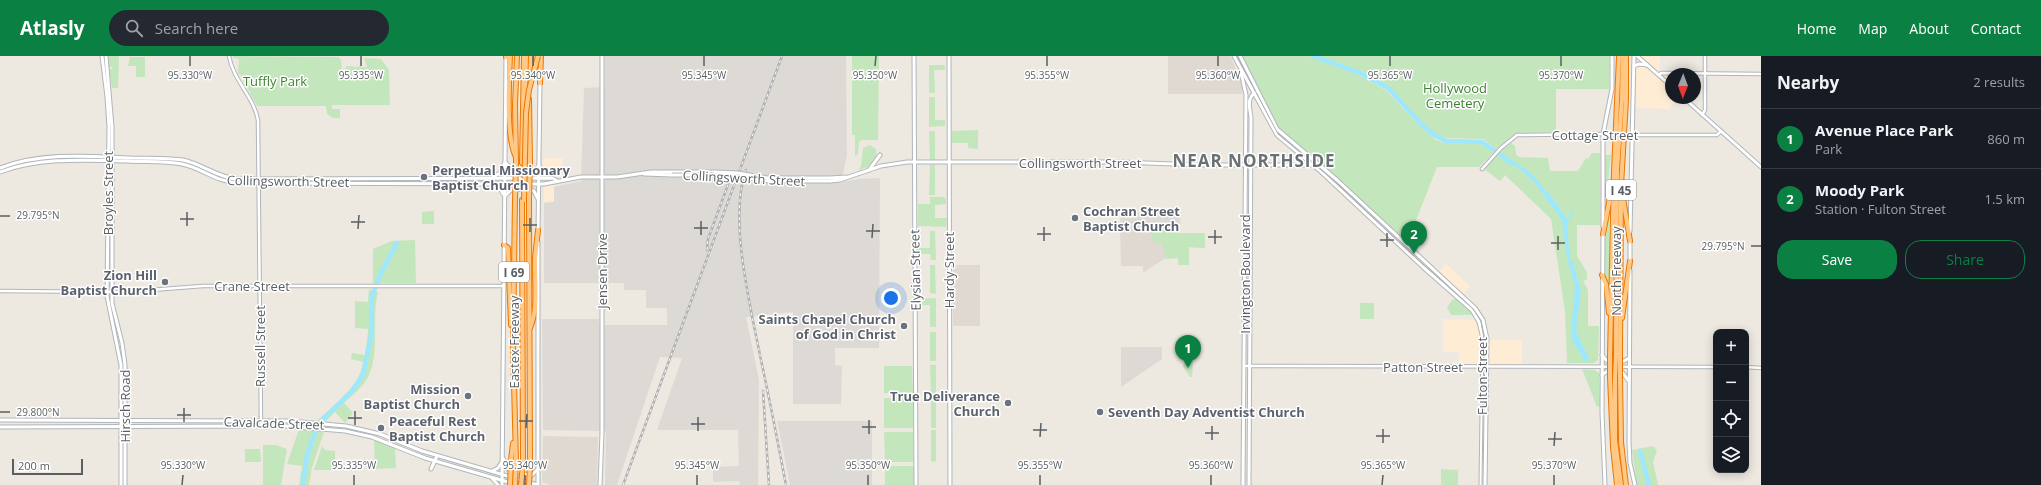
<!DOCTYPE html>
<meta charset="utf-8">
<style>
:root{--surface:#171b24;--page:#242831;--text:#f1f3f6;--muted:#9ea1a6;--line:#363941;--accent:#0b8043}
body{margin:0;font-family:"Open Sans",sans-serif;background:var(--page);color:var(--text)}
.controls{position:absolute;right:12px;bottom:12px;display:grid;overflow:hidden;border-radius:8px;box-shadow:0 2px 10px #0003}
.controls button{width:36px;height:36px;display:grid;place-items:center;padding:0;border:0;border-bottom:1px solid var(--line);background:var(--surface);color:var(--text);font:20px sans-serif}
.compass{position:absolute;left:1665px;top:12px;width:36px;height:36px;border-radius:50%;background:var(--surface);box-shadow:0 2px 10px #0003;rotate:181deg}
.scale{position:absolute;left:12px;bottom:10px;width:71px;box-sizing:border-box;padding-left:4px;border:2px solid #595f62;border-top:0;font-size:11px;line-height:14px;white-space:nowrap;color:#595f62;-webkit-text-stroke:3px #fff;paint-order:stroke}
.you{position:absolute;left:891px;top:242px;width:14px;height:14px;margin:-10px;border:3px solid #fff;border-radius:50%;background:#1a73e8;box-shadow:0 0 0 6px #1a73e833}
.badge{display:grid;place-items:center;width:26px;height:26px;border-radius:50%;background:var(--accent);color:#fff;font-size:13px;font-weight:700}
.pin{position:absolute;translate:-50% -33px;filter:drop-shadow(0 1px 2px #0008)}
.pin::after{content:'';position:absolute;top:21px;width:14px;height:12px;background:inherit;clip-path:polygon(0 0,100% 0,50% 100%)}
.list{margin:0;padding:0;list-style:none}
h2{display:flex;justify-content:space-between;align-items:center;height:52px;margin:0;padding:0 16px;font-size:17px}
h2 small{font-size:13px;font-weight:400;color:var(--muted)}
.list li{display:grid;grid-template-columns:26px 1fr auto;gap:12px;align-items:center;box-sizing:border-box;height:60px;padding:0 16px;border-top:1px solid var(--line)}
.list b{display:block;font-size:15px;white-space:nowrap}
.list p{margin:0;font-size:13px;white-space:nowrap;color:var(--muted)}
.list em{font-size:13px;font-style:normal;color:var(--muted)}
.actions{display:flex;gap:8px;padding:12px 16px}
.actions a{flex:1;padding:9px 0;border:1px solid var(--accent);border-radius:16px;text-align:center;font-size:14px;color:var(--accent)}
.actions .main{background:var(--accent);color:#fff}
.icon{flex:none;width:22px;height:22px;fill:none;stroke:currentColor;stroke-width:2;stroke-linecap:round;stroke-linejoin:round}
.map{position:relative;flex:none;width:1761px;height:429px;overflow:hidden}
header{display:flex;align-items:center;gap:24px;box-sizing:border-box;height:56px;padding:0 20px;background:var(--accent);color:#fff}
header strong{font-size:19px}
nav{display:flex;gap:22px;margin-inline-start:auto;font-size:14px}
.search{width:280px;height:36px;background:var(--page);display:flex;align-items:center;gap:10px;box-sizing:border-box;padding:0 14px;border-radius:22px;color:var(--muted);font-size:15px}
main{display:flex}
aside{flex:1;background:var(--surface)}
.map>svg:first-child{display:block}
.commercial{fill:#ffecd4}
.industrial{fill:#dddad5}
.education{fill:#dfd9d1}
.green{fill:#c4e6bc}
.water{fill:#9ee8ff}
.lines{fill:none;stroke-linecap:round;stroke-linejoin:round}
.river{stroke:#9ee8ff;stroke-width:4.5}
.tertiary-casing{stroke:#b1b5b9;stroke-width:4.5}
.secondary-casing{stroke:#b0b6b9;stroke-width:5}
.motorway-casing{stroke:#ed7500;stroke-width:6}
.tertiary{stroke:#fff;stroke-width:2.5}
.secondary{stroke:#fff;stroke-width:3}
.motorway{stroke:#ffc885;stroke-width:4}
.tram{stroke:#b0b1b2;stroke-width:1}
.rail-casing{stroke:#b0b1b2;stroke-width:2.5}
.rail{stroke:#fff;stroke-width:1;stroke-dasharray:3;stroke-linecap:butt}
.tertiary-bridge-casing{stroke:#b1b5b9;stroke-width:4.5;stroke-linecap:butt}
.secondary-bridge-casing{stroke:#b0b6b9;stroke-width:5;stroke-linecap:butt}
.motorway-bridge-casing{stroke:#ed7500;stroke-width:6;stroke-linecap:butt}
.tertiary-bridge{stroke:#fff;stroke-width:2.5}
.secondary-bridge{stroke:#fff;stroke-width:3}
.motorway-bridge{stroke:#ffc885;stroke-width:4}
.ticks{fill:none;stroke:#595f62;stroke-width:1.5}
.worship-dot{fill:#6b7280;stroke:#fff;stroke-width:1.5}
.labels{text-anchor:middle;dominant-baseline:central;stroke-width:3;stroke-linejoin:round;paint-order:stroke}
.shield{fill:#fff;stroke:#8b8f91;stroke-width:1}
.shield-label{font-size:12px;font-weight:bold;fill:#595f62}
.park-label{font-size:13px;fill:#3d8231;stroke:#fff}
.street-label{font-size:13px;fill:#595f62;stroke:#fff}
.worship-label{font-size:13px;font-weight:bold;fill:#5b616d;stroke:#fff;text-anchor:start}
.district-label{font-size:17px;font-weight:bold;letter-spacing:1px;fill:#6a7174;stroke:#fff}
.ticks-label{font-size:10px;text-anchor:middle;fill:#595f62;stroke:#fff;stroke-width:3;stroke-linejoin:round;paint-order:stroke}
</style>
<header>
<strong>Atlasly</strong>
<div class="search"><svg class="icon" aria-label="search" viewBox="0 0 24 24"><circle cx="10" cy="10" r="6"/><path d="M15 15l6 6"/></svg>Search here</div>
<nav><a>Home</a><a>Map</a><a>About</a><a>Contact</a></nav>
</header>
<main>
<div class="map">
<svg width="1761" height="429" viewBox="0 0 1761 429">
<rect width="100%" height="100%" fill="#ede8e0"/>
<g class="commercial">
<path d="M1638 0H1660L1659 14 1665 20H1671V42H1678L1669 53 1636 52V12L1638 9Z"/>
<path d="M543 102H562V119L554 120V145L544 146Z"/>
<path d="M1446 208 1470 230 1463 239 1438 216Z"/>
<path d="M1443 263 1477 264 1482 284H1522V309L1459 308V296H1443Z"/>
</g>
<g class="industrial">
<path d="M605 0H846L847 99 841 126 859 123 880 122 879 292H835V309L842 310 841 348H793V256L746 261 759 324 758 429H740L739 425 713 426V411L739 410 738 374H657L682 302 660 301 617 429H605L606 375 543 374 542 263H599V269H667V252H646V234H624V227H544V147L554 146V131L581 125 584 32 605 31Z"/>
<path d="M1121 156H1181L1180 168H1120Z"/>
<path d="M1121 291H1162V303L1121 331Z"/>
<path d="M777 365H872V429H790Z"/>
</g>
<g class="education">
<path d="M1168 0H1230L1243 28 1242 38H1168Z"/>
<path d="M1120 168H1179V177H1205V192L1189 191V209H1178V202L1167 201 1143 217V210H1121Z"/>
<rect x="953" y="209" width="27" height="61"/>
<path d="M543 380 598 381 597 429H551L542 426Z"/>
</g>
<g class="green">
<path d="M108 0H119L118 32H112L109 13H112V11H109Z"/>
<path d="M233 0 338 1 341 4 342 16 346 15 345 12 347 10 359 11 360 9 361 11H367L364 2 381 3 389 14 390 49H332V53H340V62H333L327 58 326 50H257L241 20 238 17 239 3 233 2Z"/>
<path d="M852 0H879L878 84H862L859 86 858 98 855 101V79H852Z"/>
<path d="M1241 0H1308L1324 5 1364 21 1387 35 1411 61 1436 84 1446 87 1483 88 1494 96 1479 111H1437L1407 187 1355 138 1280 75 1271 61Z"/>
<path d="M1319 0H1609V33H1556V76L1517 77 1496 93 1483 83 1445 82 1435 78 1421 66 1389 31 1364 17Z"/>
<path d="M130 1H145V21H136V10H128Z"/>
<path d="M929 9H945V14H934L935 37H929Z"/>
<path d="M929 41H935V64H945V70L929 71Z"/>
<path d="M978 74V93L968 92V87H952V75Z"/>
<path d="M929 75H935V105L930 104Z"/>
<path d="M1511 87 1515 90 1516 98 1519 101 1548 102 1550 115H1578L1586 102 1588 103 1592 97H1600V169H1577V200L1587 216V223L1583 225 1588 234V270H1599L1598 304 1594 307H1567L1565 255 1551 163 1505 119 1500 125 1484 113 1503 93Z"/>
<path d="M870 89 876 93 877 103 871 110 858 114 861 110 863 92Z"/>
<path d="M1605 99H1611L1605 157Z"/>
<path d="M930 109H935V139H929Z"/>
<path d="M930 141H943L946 143V148L935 149V162H947L946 171 918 170V148H930Z"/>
<path d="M1609 153V234C1599 219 1606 171 1609 153Z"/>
<path d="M434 155V168H422V156Z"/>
<path d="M1152 168H1179V177H1205V192L1189 191V209H1178V202L1166 203 1162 186 1154 188 1152 181Z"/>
<path d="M930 175H935L936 204H931L930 198H918V192H930Z"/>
<path d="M415 184 416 227H373V193L392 185Z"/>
<path d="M930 209H935L936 238 930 237Z"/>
<path d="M369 233 378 236C371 263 381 298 367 323 362 331 352 340 344 347L353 357 345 367 335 356 325 366 317 365C334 348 360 331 363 306L351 303 352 297 365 299 368 276V273L355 272V245L368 246Z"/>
<path d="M936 242V271H930V249H919V243Z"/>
<path d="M1456 242 1472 257 1471 259H1451L1447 251 1453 243 1454 244Z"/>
<rect x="1360" y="247" width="14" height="16"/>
<rect x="930" y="276" width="6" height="29"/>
<path d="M1190 303H1193L1192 321H1190L1183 310 1184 307Z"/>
<path d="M930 309H936V338H931Z"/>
<path d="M884 310H912L913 337H884Z"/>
<path d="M1582 313 1595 314 1599 317 1600 350 1597 351Z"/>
<path d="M884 342 913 343V372H884Z"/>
<rect x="931" y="343" width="5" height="29"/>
<path d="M299 373 324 376 312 411 309 429H299L302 410 287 408Z"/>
<path d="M931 374H936V405L931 406Z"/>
<path d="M884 376H913V406H885Z"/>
<path d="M374 384 395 392 396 412 375 413Z"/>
<path d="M263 389H276L287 393 281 429H263Z"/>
<path d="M322 390 325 394 335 395V414H314Z"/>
<path d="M1653 390 1657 394 1653 406 1658 429H1637L1632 394Z"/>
<path d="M245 393H260L261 406H245Z"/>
<path d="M886 410H914V429H885V412Z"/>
<path d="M1441 413 1458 414V429H1441Z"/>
</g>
<path class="water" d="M1495 93 1530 116 1554 144 1567 163 1572 155 1575 156 1571 159 1567 168 1570 204 1573 206 1581 234 1576 275 1589 303 1584 306 1580 296 1574 289 1571 277 1575 231 1567 202 1562 164 1534 126 1519 112 1507 107 1493 95Z"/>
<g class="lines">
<g class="river">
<path d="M1313 0 1360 17 1388 32 1420 67 1434 79 1446 85 1482 86 1498 97"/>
<path d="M1640 395 1649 429"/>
<path d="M303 429 307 399 314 379 323 363 352 335 363 319 371 280 372 240 381 217 397 187"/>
</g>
<defs>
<g id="tertiary">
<path d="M229 0C233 24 254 41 258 64L261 370"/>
<path d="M1659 19 1661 17 1761 18"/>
<path d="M1702 59 1705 54V0"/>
<path d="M1627 79H1717L1721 75"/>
<path d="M1482 113 1501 92 1517 79 1603 78"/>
<path d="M0 235 124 236 203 230H504"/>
<path d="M1245 310 1716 311"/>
<path d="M1746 311 1761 312"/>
</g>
<g id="secondary">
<path d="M102 0 107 41 109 71 107 240 121 309V429"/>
<path d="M106 0 112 71V247L122 287 125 309V429"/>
<path d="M914 0 916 429"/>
<path d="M949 0 950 429"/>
<path d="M1234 0 1277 79 1319 114 1424 212 1472 254 1479 266 1483 283 1481 429"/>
<path d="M1240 0 1277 73 1337 124 1475 252 1483 264 1487 283 1485 429"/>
<path d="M1637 0 1671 30"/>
<path d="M1634 10 1639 8 1647 9"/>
<path d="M1241 16 1246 39 1243 429"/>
<path d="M1684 42 1761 111"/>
<path d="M505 106 514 116C523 116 534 119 539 109"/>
<path d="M0 112C41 96 87 100 131 102 148 102 166 102 183 104 202 108 217 121 237 123L552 122 556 124"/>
<path d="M869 114 880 99"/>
<path d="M0 116C41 101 84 104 127 105 145 106 164 105 182 108 202 112 214 125 237 127L544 128 581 121H617L651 116H715"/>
<path d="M644 118 672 119"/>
<path d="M493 121 500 117 504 108"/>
<path d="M830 122 846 121"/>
<path d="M830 125 840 124 881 110 907 106H1121L1199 109H1314"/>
<path d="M491 129 500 132 503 138"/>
<path d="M505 140 511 134 527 133 534 135 538 143"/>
<path d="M1603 171V78L1612 33V0"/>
<path d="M538 176 540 26"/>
<path d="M1630 176 1634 0"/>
<path d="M1603 177 1602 356 1605 429"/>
<path d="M1630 184V206"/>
<path d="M1630 214 1629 386 1630 407 1635 429"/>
<path d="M1602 299 1607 305H1624L1629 302"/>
<path d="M1602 319 1606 316H1622L1628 324"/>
<path d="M0 364 290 365 346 370 380 378 422 395 538 429"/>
<path d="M0 371 285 370 345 375 372 381 425 402 518 429"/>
<path d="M503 402 508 413 531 420 537 414"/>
<path d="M431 413 437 400"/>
<path d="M492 415 498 412 502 406"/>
<path d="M492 422 498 429"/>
<path d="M502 429 506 0"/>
<path d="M538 429V186"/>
<path d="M600 429 602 377V0"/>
<path d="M1249 429 1251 62C1250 52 1246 42 1256 36"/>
</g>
<g id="motorway">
<path d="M510 0C509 24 506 78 515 99"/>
<path d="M506 1V0"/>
<path d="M540 27 541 0"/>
<path d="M530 28 531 0"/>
<path d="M525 42 526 0"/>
<path d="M529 43 530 107"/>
<path d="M516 106 515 49 517 0"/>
<path d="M522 107 524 0"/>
<path d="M1623 142 1630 185"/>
<path d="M515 144 513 287 516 406"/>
<path d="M522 144 523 408"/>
<path d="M529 144 530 410"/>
<path d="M1603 178 1612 131"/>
<path d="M504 189 508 192 511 269"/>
<path d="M1602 219 1606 228 1609 257"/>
<path d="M1622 262 1630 205"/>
<path d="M530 272C539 251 534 225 535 202 536 192 537 183 538 174"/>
<path d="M1620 299 1621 130 1626 44V0"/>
<path d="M1610 300 1614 115 1619 0"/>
<path d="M1616 300 1617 113 1622 43 1623 0"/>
<path d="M1610 321 1613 391 1617 429"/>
<path d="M1615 321V384L1621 429"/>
<path d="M1620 321 1621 386 1626 429"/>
<path d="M511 404 513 387"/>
</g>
</defs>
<use href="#tertiary" class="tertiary-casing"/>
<use href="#secondary" class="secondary-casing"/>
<use href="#motorway" class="motorway-casing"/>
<use href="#tertiary" class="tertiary"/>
<use href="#secondary" class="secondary"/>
<use href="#motorway" class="motorway"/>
<path class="tram" d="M1237 0 1278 78 1338 128 1404 191 1473 253 1481 265 1484 283 1482 429"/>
<defs>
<g id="rail">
<path d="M746 114C728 163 751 253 761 304 770 345 778 387 786 429"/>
<path d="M707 194 708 183 729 126"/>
<path d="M763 335 769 429"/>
<path d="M623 429 782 0"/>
</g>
</defs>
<use href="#rail" class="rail-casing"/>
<use href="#rail" class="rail"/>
<defs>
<path id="tertiary-bridge" d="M1606 78 1627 79"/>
<g id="secondary-bridge">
<path d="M715 116 738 117 767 122H830"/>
<path d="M672 119H727L769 125H830"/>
</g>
<g id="motorway-bridge">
<path d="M515 144 516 106"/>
<path d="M524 144 526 57 529 34 538 0"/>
<path d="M529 144 530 107"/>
<path d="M1610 300V321"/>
<path d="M1615 321 1616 300"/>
<path d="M1620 321V299"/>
<path d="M510 429 511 404"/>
<path d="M515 429 516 406"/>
<path d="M521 429 523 408"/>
<path d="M529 429 530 410"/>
</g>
</defs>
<use href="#tertiary-bridge" class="tertiary-bridge-casing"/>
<use href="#secondary-bridge" class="secondary-bridge-casing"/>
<use href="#motorway-bridge" class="motorway-bridge-casing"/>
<use href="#tertiary-bridge" class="tertiary-bridge"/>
<use href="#secondary-bridge" class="secondary-bridge"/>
<use href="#motorway-bridge" class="motorway-bridge"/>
</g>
<path class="ticks" d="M190 10V0M361 10V0M533 10V0M704 10V0M875 10 876 0M1047 10V0M1218 10V0M1390 10V0M1561 10V0M0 160H10M180 163H194M351 166H365M523 169H537M187 170V156M694 172H708M358 173 359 159M866 175H880M530 176V162M1037 178H1051M701 179V165M1208 181H1222M872 182 873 168M1380 184H1394M1044 185V171M1551 187H1565M1215 188V174M1751 190H1761M1387 191V177M1558 194V180M0 356H10M177 359H191M348 362H362M519 365H533M184 366V352M691 368H705M355 369V355M862 371H876M526 372 527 358M1033 374H1047M698 375V361M1205 377H1219M869 378V364M1376 380H1390M1040 381 1041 367M1548 383H1562M1212 384V370M1383 387V373M1554 390 1555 376M182 429 183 419M354 429V419M525 429V419M697 429V419M868 429V419M1040 429V419M1211 429V419M1382 429 1383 419M1554 429V419"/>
<g class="worship-dot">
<circle cx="424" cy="121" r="4"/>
<circle cx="1075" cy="162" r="4"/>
<circle cx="165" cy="226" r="4"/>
<circle cx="904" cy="270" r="4"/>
<circle cx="468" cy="340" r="4"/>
<circle cx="1008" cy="347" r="4"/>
<circle cx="1100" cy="356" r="4"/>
<circle cx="381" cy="372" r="4"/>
</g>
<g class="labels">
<g class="shield">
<rect x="1606" y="124" width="30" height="20" rx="3"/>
<rect x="499" y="206" width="30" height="20" rx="3"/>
</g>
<g class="shield-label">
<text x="1621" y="134">I 45</text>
<text x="514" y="216">I 69</text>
</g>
<g class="park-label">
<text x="275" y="25">Tuffly Park</text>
<text x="1455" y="32">Hollywood<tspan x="1455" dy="15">Cemetery</tspan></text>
</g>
<g class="street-label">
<text x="1595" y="79">Cottage Street</text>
<text x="1080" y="107">Collingsworth Street</text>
<text transform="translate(744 122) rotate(3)">Collingsworth Street</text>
<text transform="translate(288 125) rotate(1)">Collingsworth Street</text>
<text transform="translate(108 137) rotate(-90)">Broyles Street</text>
<text transform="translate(915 214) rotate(-91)">Elysian Street</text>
<text transform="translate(949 214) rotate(-90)">Hardy Street</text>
<text transform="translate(602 215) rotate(-90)">Jensen Drive</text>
<text transform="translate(1616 215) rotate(-90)">North Freeway</text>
<text transform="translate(1245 218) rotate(-90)">Irvington Boulevard</text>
<text x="252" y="230">Crane Street</text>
<text transform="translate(514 286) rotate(-90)">Eastex Freeway</text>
<text transform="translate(260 290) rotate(-90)">Russell Street</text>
<text x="1423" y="311">Patton Street</text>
<text transform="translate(1482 320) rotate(-90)">Fulton Street</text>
<text transform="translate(125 350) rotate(-90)">Hirsch Road</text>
<text transform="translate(274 367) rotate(2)">Cavalcade Street</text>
</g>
<g class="worship-label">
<text x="432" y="114">Perpetual Missionary<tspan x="432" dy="15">Baptist Church</tspan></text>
<text x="1083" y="155">Cochran Street<tspan x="1083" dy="15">Baptist Church</tspan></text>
<text x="157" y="219" text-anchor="end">Zion Hill<tspan x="157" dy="15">Baptist Church</tspan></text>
<text x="896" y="263" text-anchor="end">Saints Chapel Church<tspan x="896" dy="15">of God in Christ</tspan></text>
<text x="460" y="333" text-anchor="end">Mission<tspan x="460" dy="15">Baptist Church</tspan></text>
<text x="1000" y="340" text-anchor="end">True Deliverance<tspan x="1000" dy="15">Church</tspan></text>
<text x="1108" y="356">Seventh Day Adventist Church</text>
<text x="389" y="365">Peaceful Rest<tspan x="389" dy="15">Baptist Church</tspan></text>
</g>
<g class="district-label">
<text x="1254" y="104">NEAR NORTHSIDE</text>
</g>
</g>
<g class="ticks-label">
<text x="190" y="23">95.330°W</text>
<text x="361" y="23">95.335°W</text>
<text x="533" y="23">95.340°W</text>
<text x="704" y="23">95.345°W</text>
<text x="875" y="23">95.350°W</text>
<text x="1047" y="23">95.355°W</text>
<text x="1218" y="23">95.360°W</text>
<text x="1390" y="23">95.365°W</text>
<text x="1561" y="23">95.370°W</text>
<text x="38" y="163">29.795°N</text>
<text x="1723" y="194">29.795°N</text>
<text x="38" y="360">29.800°N</text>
<text x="183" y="413">95.330°W</text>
<text x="354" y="413">95.335°W</text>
<text x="525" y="413">95.340°W</text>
<text x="697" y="413">95.345°W</text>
<text x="868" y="413">95.350°W</text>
<text x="1040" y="413">95.355°W</text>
<text x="1211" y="413">95.360°W</text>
<text x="1383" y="413">95.365°W</text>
<text x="1554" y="413">95.370°W</text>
</g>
</svg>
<div class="controls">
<button>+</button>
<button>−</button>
<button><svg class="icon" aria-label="locate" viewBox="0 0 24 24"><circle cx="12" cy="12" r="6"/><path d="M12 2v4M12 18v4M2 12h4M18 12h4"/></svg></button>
<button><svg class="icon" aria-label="layers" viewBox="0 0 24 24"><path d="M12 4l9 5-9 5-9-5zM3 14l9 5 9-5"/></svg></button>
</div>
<svg class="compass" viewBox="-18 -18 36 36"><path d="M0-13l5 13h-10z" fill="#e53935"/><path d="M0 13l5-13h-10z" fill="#9ea1a6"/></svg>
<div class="scale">200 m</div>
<div class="you"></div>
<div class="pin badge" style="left:1188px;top:312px">1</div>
<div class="pin badge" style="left:1414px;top:198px">2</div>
</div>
<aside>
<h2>Nearby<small>2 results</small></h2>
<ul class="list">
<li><span class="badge">1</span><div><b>Avenue Place Park</b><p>Park</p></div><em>860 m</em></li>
<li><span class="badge">2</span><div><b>Moody Park</b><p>Station · Fulton Street</p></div><em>1.5 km</em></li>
</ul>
<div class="actions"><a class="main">Save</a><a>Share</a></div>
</aside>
</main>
